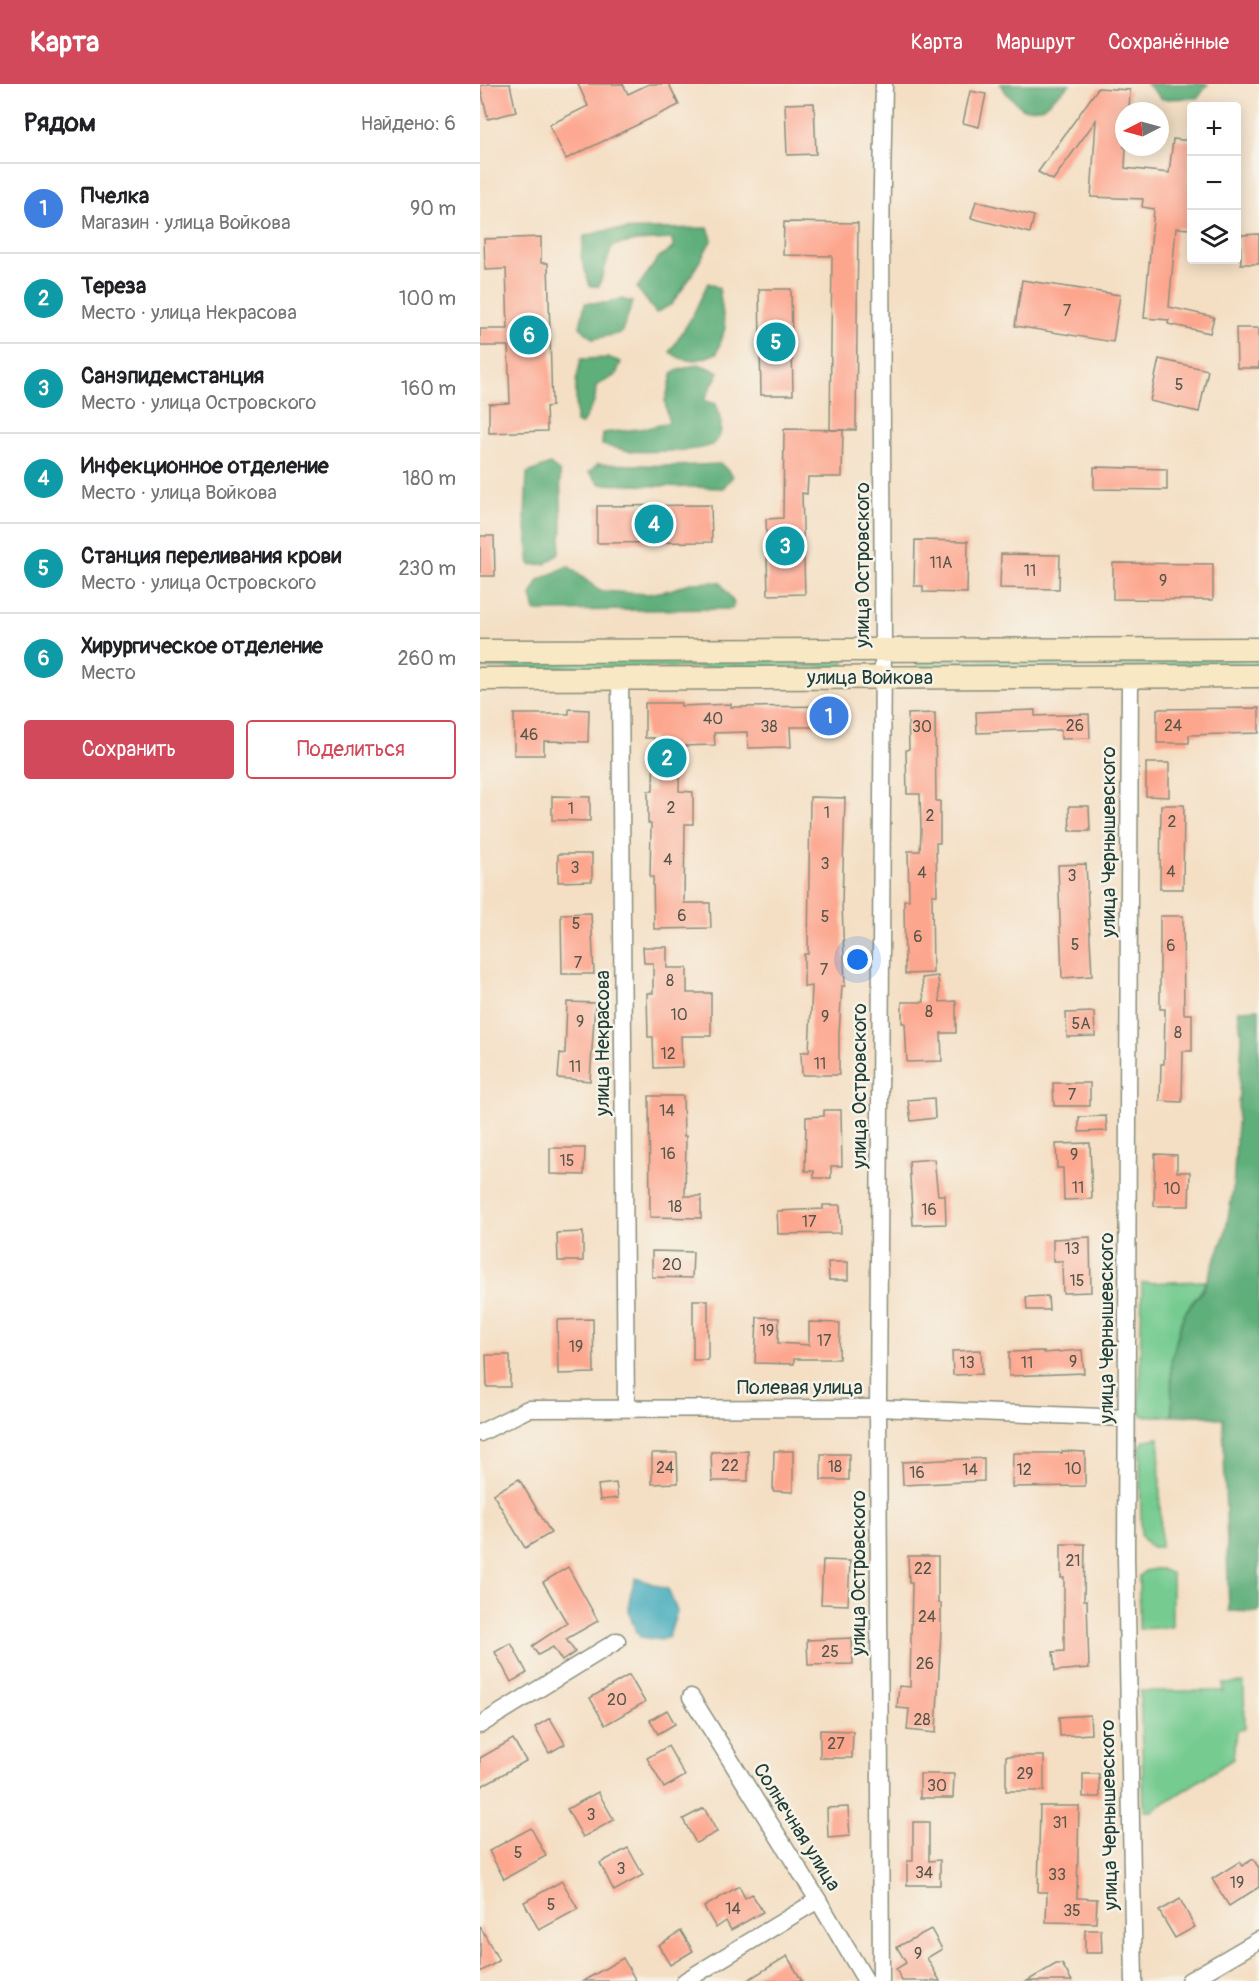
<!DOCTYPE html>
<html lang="ru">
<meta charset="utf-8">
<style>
:root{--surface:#fff;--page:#f2f2f2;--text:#202124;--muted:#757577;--line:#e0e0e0;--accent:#d1495b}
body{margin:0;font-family:Pangolin,sans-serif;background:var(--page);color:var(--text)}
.controls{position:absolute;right:18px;top:18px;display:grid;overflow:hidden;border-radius:6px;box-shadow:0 3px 15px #0003}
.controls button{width:54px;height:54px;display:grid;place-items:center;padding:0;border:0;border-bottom:2px solid var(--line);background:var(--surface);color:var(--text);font:30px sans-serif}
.compass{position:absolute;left:635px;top:18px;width:54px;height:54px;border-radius:50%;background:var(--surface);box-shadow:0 3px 15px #0003;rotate:264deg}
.you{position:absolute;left:378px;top:876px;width:21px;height:21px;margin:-15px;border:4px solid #fff;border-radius:50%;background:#1a73e8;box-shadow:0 0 0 9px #1a73e833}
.badge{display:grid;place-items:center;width:39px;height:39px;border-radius:50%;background:var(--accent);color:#fff;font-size:20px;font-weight:700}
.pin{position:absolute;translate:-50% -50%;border:3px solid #fff;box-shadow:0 2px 6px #0006}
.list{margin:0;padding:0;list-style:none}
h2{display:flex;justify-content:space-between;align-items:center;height:78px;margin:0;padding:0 24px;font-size:26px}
h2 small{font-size:20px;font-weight:400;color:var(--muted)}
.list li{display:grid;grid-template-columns:39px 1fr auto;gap:18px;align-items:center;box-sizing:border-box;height:90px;padding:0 24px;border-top:2px solid var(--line)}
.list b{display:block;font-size:22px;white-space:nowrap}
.list p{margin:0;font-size:20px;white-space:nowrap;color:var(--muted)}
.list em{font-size:20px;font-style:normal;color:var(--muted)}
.actions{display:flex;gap:12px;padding:18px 24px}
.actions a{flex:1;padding:14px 0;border:2px solid var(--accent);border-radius:6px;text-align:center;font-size:21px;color:var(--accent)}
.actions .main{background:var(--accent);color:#fff}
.icon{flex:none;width:33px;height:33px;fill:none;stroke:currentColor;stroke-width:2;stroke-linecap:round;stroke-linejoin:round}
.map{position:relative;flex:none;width:779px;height:1897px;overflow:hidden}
header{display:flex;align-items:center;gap:36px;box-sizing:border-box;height:84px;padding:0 30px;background:var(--accent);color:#fff}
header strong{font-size:28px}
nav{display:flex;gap:33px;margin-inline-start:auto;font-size:21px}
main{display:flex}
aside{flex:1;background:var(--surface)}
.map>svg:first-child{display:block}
.green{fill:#74cb90;stroke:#4a8462;stroke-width:1.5}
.forest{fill:#5faf7a;stroke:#3f7657;stroke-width:1.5}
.water{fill:#3ca9bb;stroke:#2e7378;stroke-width:1.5}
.building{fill:#fda68e}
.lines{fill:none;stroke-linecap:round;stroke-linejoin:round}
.street-casing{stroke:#8a8e7c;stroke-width:19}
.secondary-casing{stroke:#8a8e7c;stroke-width:25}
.street{stroke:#fff;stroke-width:16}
.secondary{stroke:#f8e8c3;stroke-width:22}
.labels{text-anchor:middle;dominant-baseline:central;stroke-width:5;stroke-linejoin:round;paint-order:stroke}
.number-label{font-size:16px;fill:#56574a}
.street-label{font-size:20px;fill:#1f3d34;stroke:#f7f3e8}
</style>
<header>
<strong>Карта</strong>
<nav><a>Карта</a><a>Маршрут</a><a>Сохранённые</a></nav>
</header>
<main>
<aside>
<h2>Рядом<small>Найдено: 6</small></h2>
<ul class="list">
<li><span class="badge" style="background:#3f7fe0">1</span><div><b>Пчелка</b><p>Магазин · улица Войкова</p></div><em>90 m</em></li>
<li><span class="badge" style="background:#0f9aa8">2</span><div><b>Тереза</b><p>Место · улица Некрасова</p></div><em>100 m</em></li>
<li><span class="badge" style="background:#0f9aa8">3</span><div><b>Cанэпидемстанция</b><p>Место · улица Островского</p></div><em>160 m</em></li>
<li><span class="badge" style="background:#0f9aa8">4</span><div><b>Инфекционное отделение</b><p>Место · улица Войкова</p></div><em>180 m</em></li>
<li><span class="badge" style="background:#0f9aa8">5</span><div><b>Станция переливания крови</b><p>Место · улица Островского</p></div><em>230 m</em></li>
<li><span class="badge" style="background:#0f9aa8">6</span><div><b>Хирургическое отделение</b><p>Место</p></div><em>260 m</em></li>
</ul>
<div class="actions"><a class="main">Сохранить</a><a>Поделиться</a></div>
</aside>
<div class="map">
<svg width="779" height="1897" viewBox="0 0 779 1897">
<rect width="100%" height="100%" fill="#f7f3e8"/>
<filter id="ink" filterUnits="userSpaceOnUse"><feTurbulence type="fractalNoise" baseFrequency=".0167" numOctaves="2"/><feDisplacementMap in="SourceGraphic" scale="12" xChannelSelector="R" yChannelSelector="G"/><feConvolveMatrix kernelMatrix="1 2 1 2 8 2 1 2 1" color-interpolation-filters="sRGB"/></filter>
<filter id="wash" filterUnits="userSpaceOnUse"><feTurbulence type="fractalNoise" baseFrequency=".008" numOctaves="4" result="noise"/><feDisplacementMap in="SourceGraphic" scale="24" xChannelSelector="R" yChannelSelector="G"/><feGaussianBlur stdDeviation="1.35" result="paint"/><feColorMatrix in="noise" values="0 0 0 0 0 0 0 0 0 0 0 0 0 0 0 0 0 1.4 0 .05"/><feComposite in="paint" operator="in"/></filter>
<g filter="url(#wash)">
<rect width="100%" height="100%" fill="#f4dfc4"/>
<g class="green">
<path d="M779 574V583L441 584 437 582V576Z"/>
<path d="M0 576H364V581L361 583 0 584Z"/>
<path d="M726 1197C721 1211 708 1220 703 1233 691 1267 691 1296 692 1332H663L659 1326 662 1199Z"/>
<path d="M679 1354 681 1463H671L661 1452 660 1363 664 1357Z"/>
<path d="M675 1485H681L692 1490V1543L659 1545V1493L665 1487Z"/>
<path d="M764 1599 765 1645 756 1647 753 1675 672 1727H664L660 1607H743V1600Z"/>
</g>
<g class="forest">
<path d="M520 0H590L562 24 543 25 528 11Z"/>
<path d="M667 0H728L718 14 682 15Z"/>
<path d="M228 144 232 155 210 194 192 220 176 229 157 204 179 173 193 164 192 155 156 157 132 162 119 202H110L101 173 104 152 129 146Z"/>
<path d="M228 199 239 204 245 244 237 269C218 277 206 281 190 268L212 233Z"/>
<path d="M141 215 153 218 141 249 113 255 100 243 105 219H126Z"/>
<path d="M130 274 141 278 136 291 116 302 115 316 102 340 96 339V298L101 275Z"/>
<path d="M218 280 239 288 224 316 236 320C240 333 246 351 233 360 223 368 164 368 149 367 140 365 131 363 122 361L123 349 167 344 189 339 185 317 193 288Z"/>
<path d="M70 380 80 388 82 447 79 470 65 480 50 481 45 434 47 389Z"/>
<path d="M118 380 195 382 241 380 253 392 243 404 120 400 109 388Z"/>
<path d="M88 482 120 507 168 510 190 506 210 499 240 498 254 519 252 525 55 527 51 511 59 496Z"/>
<path d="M779 925V1527L778 1528 749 1527 743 1335 719 1331 692 1332 691 1277 704 1230 723 1206 745 1150 753 1106 762 956 758 926Z"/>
</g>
<path class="water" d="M156 1494 188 1505 197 1527 189 1553 181 1556 160 1553C146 1532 146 1517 156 1494Z"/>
<g id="blocks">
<g class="building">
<path d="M8 0H30L36 28 8 35 0 2Z"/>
<path d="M98 0H143L148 10 169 0H189L199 21 86 75 69 41 108 22Z"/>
<path d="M618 4 650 6 649 27H644V63H646L645 84 689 89 693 55 711 57V145L696 144 689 223 734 233 730 249 688 240 689 236 664 234 674 125 662 123 663 115 611 113 616 36 573 96 558 88Z"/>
<path d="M490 7 506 10 499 43 483 39Z"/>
<path d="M334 19 336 70 307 71 305 20Z"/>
<path d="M496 117 554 132 550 149 491 134Z"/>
<path d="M304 138 378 139 376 346H350L352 172 303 171Z"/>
<path d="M779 150V180H761L760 151Z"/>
<path d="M61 153V179H68L72 322 66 323 67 347 9 349V320L30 319 28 262H0V245H28L26 185 5 186 4 155Z"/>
<path d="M542 196 640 211 633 258 535 242Z"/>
<path d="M279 205H311L313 311H281Z"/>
<path d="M756 244H779V284H757Z"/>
<path d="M679 275 728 286 719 328 670 317Z"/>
<path d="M304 345 363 346 362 393H328L327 410 322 409 325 510 288 511 286 435 303 434Z"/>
<path d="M614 383 687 385V406L614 405Z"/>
<path d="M231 421 232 458 117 459V422Z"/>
<path d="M0 452H14L15 492H0Z"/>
<path d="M435 456 488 457 487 509 443 508V502H434Z"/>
<path d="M521 470 580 471 579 505 520 504Z"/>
<path d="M633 479 733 480V516L633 515Z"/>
<path d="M165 619H201V622L251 620V623L363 622V643H310L311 663 268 664 267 648 234 649 235 661 200 662 199 707 213 708V740H205L204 819H230L231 844 174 845 173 793H170L171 740 168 739V707H173L174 654H165Z"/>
<path d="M779 624V649L709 651V659H677V625Z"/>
<path d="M89 625 109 626 108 658 64 657V671H34V630H89Z"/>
<path d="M555 626V632L609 630 610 654 581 655V646L497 649 496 628Z"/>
<path d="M455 629 456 717H460V759H456L457 811H452L453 889 425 890 424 816H429L428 767H440L441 747 440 710H427L426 666 429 665 428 630Z"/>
<path d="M666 679H689V713L666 712Z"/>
<path d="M72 712 110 713V737L72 736Z"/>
<path d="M330 713 365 714 362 820 365 902H362L359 950V991H322L321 968H329L332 902 324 903V870H328Z"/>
<path d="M681 721H704L703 805H680Z"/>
<path d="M589 722H609L610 747H590Z"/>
<path d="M78 770H112V797L78 798Z"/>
<path d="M606 780 612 892 582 894 578 781Z"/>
<path d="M111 829 114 890H82L81 830Z"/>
<path d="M680 832H703L704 930H712V967H703L702 1018 680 1017 681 980H684L685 925H680Z"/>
<path d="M163 863H187V884H207V909H231V952H201L202 983 174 984 173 953H168L167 909H173V879H164Z"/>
<path d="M458 892 460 918 476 917V949H461L462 977 427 978 425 939H422V918H444L442 894Z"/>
<path d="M87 918 115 919 110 997 78 994 80 969 85 970Z"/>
<path d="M614 928 615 952 587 953 586 929Z"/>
<path d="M573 999H610V1022H574Z"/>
<path d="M169 1012H203L204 1052H206L205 1112H221V1134L170 1133Z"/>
<path d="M454 1014 455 1034 431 1037 428 1016Z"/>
<path d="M344 1026H361L362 1082H351V1094H334V1087H325L326 1033 344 1032Z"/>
<path d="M626 1032 627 1047 599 1048V1033Z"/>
<path d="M610 1059 612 1115 584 1116 583 1084H577L576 1060Z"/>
<path d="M70 1064H105L104 1091 70 1090Z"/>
<path d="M675 1070 697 1071V1088H710L709 1122H674Z"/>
<path d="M454 1075 458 1111H465L466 1140 433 1141 429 1077Z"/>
<path d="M343 1121H360L361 1149 298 1150 297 1127 343 1125Z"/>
<path d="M103 1148V1177H78L77 1149Z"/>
<path d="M610 1153 611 1208 583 1209 582 1177H573V1155Z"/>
<path d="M172 1167 213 1168 212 1194 172 1193Z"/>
<path d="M348 1178H368V1196H349Z"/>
<path d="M568 1212 569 1226H547L546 1213Z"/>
<rect x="213" y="1216" width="15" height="60"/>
<path d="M277 1233 299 1234 298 1259 329 1261V1238L360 1239 359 1275H314V1280L275 1279Z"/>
<path d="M113 1235 114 1289 78 1290 77 1236Z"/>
<path d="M501 1266 502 1290 473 1291 472 1267Z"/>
<path d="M602 1266 604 1289 529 1292V1268L564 1267V1269Z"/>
<path d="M6 1271H30V1303H7Z"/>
<path d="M268 1367V1397H232L231 1368Z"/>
<path d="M294 1367H313V1408L293 1407Z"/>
<path d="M582 1367 605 1368V1402L532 1403 533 1369H582Z"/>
<path d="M172 1369H197L198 1399 172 1400Z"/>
<rect x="341" y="1370" width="28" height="26"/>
<path d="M504 1374V1397L423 1401 422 1378Z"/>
<path d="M39 1395 71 1449 45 1464 13 1410Z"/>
<path d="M136 1399 138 1414 120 1416 118 1401Z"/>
<path d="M581 1460H605L604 1516H607L609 1584 575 1587 573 1568 584 1567V1494H581Z"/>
<path d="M428 1472H458V1519H461V1546L456 1649 427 1646 429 1625 417 1624 419 1602 430 1603 432 1499H429Z"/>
<path d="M343 1476 370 1477 368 1521 341 1520Z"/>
<path d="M88 1483 118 1537 86 1555 95 1568 82 1577 73 1563 58 1571 52 1562 87 1539 63 1498Z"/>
<path d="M372 1554 373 1580 328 1581 327 1556Z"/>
<path d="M31 1559 47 1589 31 1598 15 1568Z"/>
<path d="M149 1591 165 1618 125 1641 110 1614Z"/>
<path d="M187 1626 195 1640 178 1650 170 1636Z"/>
<path d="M610 1631 611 1650 580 1652 579 1633Z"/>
<path d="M70 1634 85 1660 69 1669 55 1643Z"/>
<path d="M340 1646 373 1647 372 1674H340Z"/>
<path d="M33 1655 46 1677 0 1703V1674Z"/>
<path d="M188 1662 205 1692 184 1704 167 1674Z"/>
<rect x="526" y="1672" width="38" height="35"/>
<path d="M440 1690H474L473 1714H440Z"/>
<path d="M603 1690H619L620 1713H603Z"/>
<path d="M118 1708 134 1736 103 1753 87 1725Z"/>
<path d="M560 1722H599L597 1814 617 1815 616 1839 566 1838 567 1808H558Z"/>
<path d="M368 1723 370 1752 348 1754 347 1724Z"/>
<path d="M224 1724 237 1748 216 1759 203 1735Z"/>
<path d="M433 1738H449V1777L460 1776V1801H427V1777H433Z"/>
<path d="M51 1744 66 1772 24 1795 9 1767Z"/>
<path d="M148 1764 163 1791 134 1807 120 1779Z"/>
<path d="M773 1775 779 1784V1803L749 1822 732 1795 759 1778 762 1782Z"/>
<path d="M82 1797 98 1825 59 1846 44 1818Z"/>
<path d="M259 1802 265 1814 272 1810 283 1828 251 1846 246 1837 236 1844 224 1823Z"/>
<path d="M700 1815 715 1843 695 1854 679 1827Z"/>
<path d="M0 1842 19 1877 0 1888Z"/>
<path d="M451 1845 462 1865 447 1874 460 1897H422L416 1885 426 1879 417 1863Z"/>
<path d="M605 1846H621L622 1869H605Z"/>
<path d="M201 1847 213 1867 190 1881 178 1861Z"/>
<path d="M307 1872 322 1897H266Z"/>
<path d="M143 1874 156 1897H103Z"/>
<path d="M576 1880H582L592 1897H547Z"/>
</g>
</g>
</g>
<g filter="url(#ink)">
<use href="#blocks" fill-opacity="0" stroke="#8a8e7c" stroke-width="1.5"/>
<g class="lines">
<defs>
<g id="street">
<path d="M650 592 646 1473 654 1897"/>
<path d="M140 594 146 1324"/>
<path d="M0 1349 48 1325 398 1324 646 1334"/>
<path d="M211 1613 338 1816 386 1897"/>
<path d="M0 1641 137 1557"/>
<path d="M205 1897 338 1816"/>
<path d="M401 1897 398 1324 403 564 401 150 404 0"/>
<path d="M709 1897 779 1856"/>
</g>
<g id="secondary">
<path d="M0 567 779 565"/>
<path d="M0 595 779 592"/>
</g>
</defs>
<use href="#street" class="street-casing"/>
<use href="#secondary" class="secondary-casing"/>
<use href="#street" class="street"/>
<use href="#secondary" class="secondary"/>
</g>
</g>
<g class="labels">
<g class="number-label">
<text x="587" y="227">7</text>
<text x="699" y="301">5</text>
<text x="461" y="479">11А</text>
<text x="550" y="487">11</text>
<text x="683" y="497">9</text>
<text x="233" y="635">40</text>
<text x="595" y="642">26</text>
<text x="693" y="642">24</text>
<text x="289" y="643">38</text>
<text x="442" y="643">30</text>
<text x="49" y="651">46</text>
<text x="191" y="724">2</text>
<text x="91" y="725">1</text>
<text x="347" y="729">1</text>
<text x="450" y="732">2</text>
<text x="692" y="738">2</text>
<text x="188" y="776">4</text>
<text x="345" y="780">3</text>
<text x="95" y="784">3</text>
<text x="691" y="788">4</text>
<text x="442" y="789">4</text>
<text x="592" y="792">3</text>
<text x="202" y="832">6</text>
<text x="345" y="833">5</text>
<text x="96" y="840">5</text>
<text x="438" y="853">6</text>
<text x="595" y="861">5</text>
<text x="691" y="862">6</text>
<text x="98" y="879">7</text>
<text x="344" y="886">7</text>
<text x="190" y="897">8</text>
<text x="449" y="928">8</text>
<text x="199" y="931">10</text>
<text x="345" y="933">9</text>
<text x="100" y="938">9</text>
<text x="601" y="940">5А</text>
<text x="698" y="949">8</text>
<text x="188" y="970">12</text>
<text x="340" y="980">11</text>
<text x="95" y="983">11</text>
<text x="592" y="1011">7</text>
<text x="187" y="1027">14</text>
<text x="188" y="1070">16</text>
<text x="594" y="1071">9</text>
<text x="87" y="1077">15</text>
<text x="598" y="1104">11</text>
<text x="692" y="1105">10</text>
<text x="195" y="1123">18</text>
<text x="449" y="1126">16</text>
<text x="329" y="1138">17</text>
<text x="592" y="1165">13</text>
<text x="192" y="1181">20</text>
<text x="597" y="1197">15</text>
<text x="287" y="1247">19</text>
<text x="344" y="1257">17</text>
<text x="96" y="1263">19</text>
<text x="593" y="1278">9</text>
<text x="487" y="1279">13</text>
<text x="547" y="1279">11</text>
<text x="250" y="1382">22</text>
<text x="355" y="1383">18</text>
<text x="185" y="1384">24</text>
<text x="593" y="1385">10</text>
<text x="490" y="1386">14</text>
<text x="544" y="1386">12</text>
<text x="437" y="1389">16</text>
<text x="593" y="1477">21</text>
<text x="443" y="1485">22</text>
<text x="447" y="1533">24</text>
<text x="350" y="1568">25</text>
<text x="445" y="1580">26</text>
<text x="137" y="1616">20</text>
<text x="442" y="1636">28</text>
<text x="356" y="1660">27</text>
<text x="545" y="1690">29</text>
<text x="457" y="1702">30</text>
<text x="111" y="1731">3</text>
<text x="580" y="1739">31</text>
<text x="38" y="1769">5</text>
<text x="141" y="1785">3</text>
<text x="444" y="1789">34</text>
<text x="577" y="1791">33</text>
<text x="757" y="1799">19</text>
<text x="71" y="1821">5</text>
<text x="253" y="1825">14</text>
<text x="592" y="1827">35</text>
<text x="438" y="1870">9</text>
</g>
<g class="street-label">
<text transform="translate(382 481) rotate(-90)">улица Островского</text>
<text x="390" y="593">улица Войкова</text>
<text transform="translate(628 758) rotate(-90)">улица Чернышевского</text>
<text transform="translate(122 959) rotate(-90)">улица Некрасова</text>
<text transform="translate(379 1002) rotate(-90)">улица Островского</text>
<text transform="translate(626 1244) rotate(-90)">улица Чернышевского</text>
<text x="320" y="1303">Полевая улица</text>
<text transform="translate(378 1489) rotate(-90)">улица Островского</text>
<text transform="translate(629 1731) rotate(-91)">улица Чернышевского</text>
<text transform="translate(317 1743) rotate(58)">Солнечная улица</text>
</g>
</g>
</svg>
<div class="controls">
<button>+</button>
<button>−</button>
<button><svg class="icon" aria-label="layers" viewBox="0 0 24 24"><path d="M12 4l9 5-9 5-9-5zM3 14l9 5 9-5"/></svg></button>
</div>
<svg class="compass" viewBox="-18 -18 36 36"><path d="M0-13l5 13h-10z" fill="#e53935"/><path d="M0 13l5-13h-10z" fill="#757577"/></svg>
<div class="you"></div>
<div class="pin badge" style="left:349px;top:632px;background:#3f7fe0">1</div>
<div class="pin badge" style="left:187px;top:674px;background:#0f9aa8">2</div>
<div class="pin badge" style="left:305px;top:462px;background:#0f9aa8">3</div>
<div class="pin badge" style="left:174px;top:440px;background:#0f9aa8">4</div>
<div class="pin badge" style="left:296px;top:258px;background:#0f9aa8">5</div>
<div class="pin badge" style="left:49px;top:251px;background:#0f9aa8">6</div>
</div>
</main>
